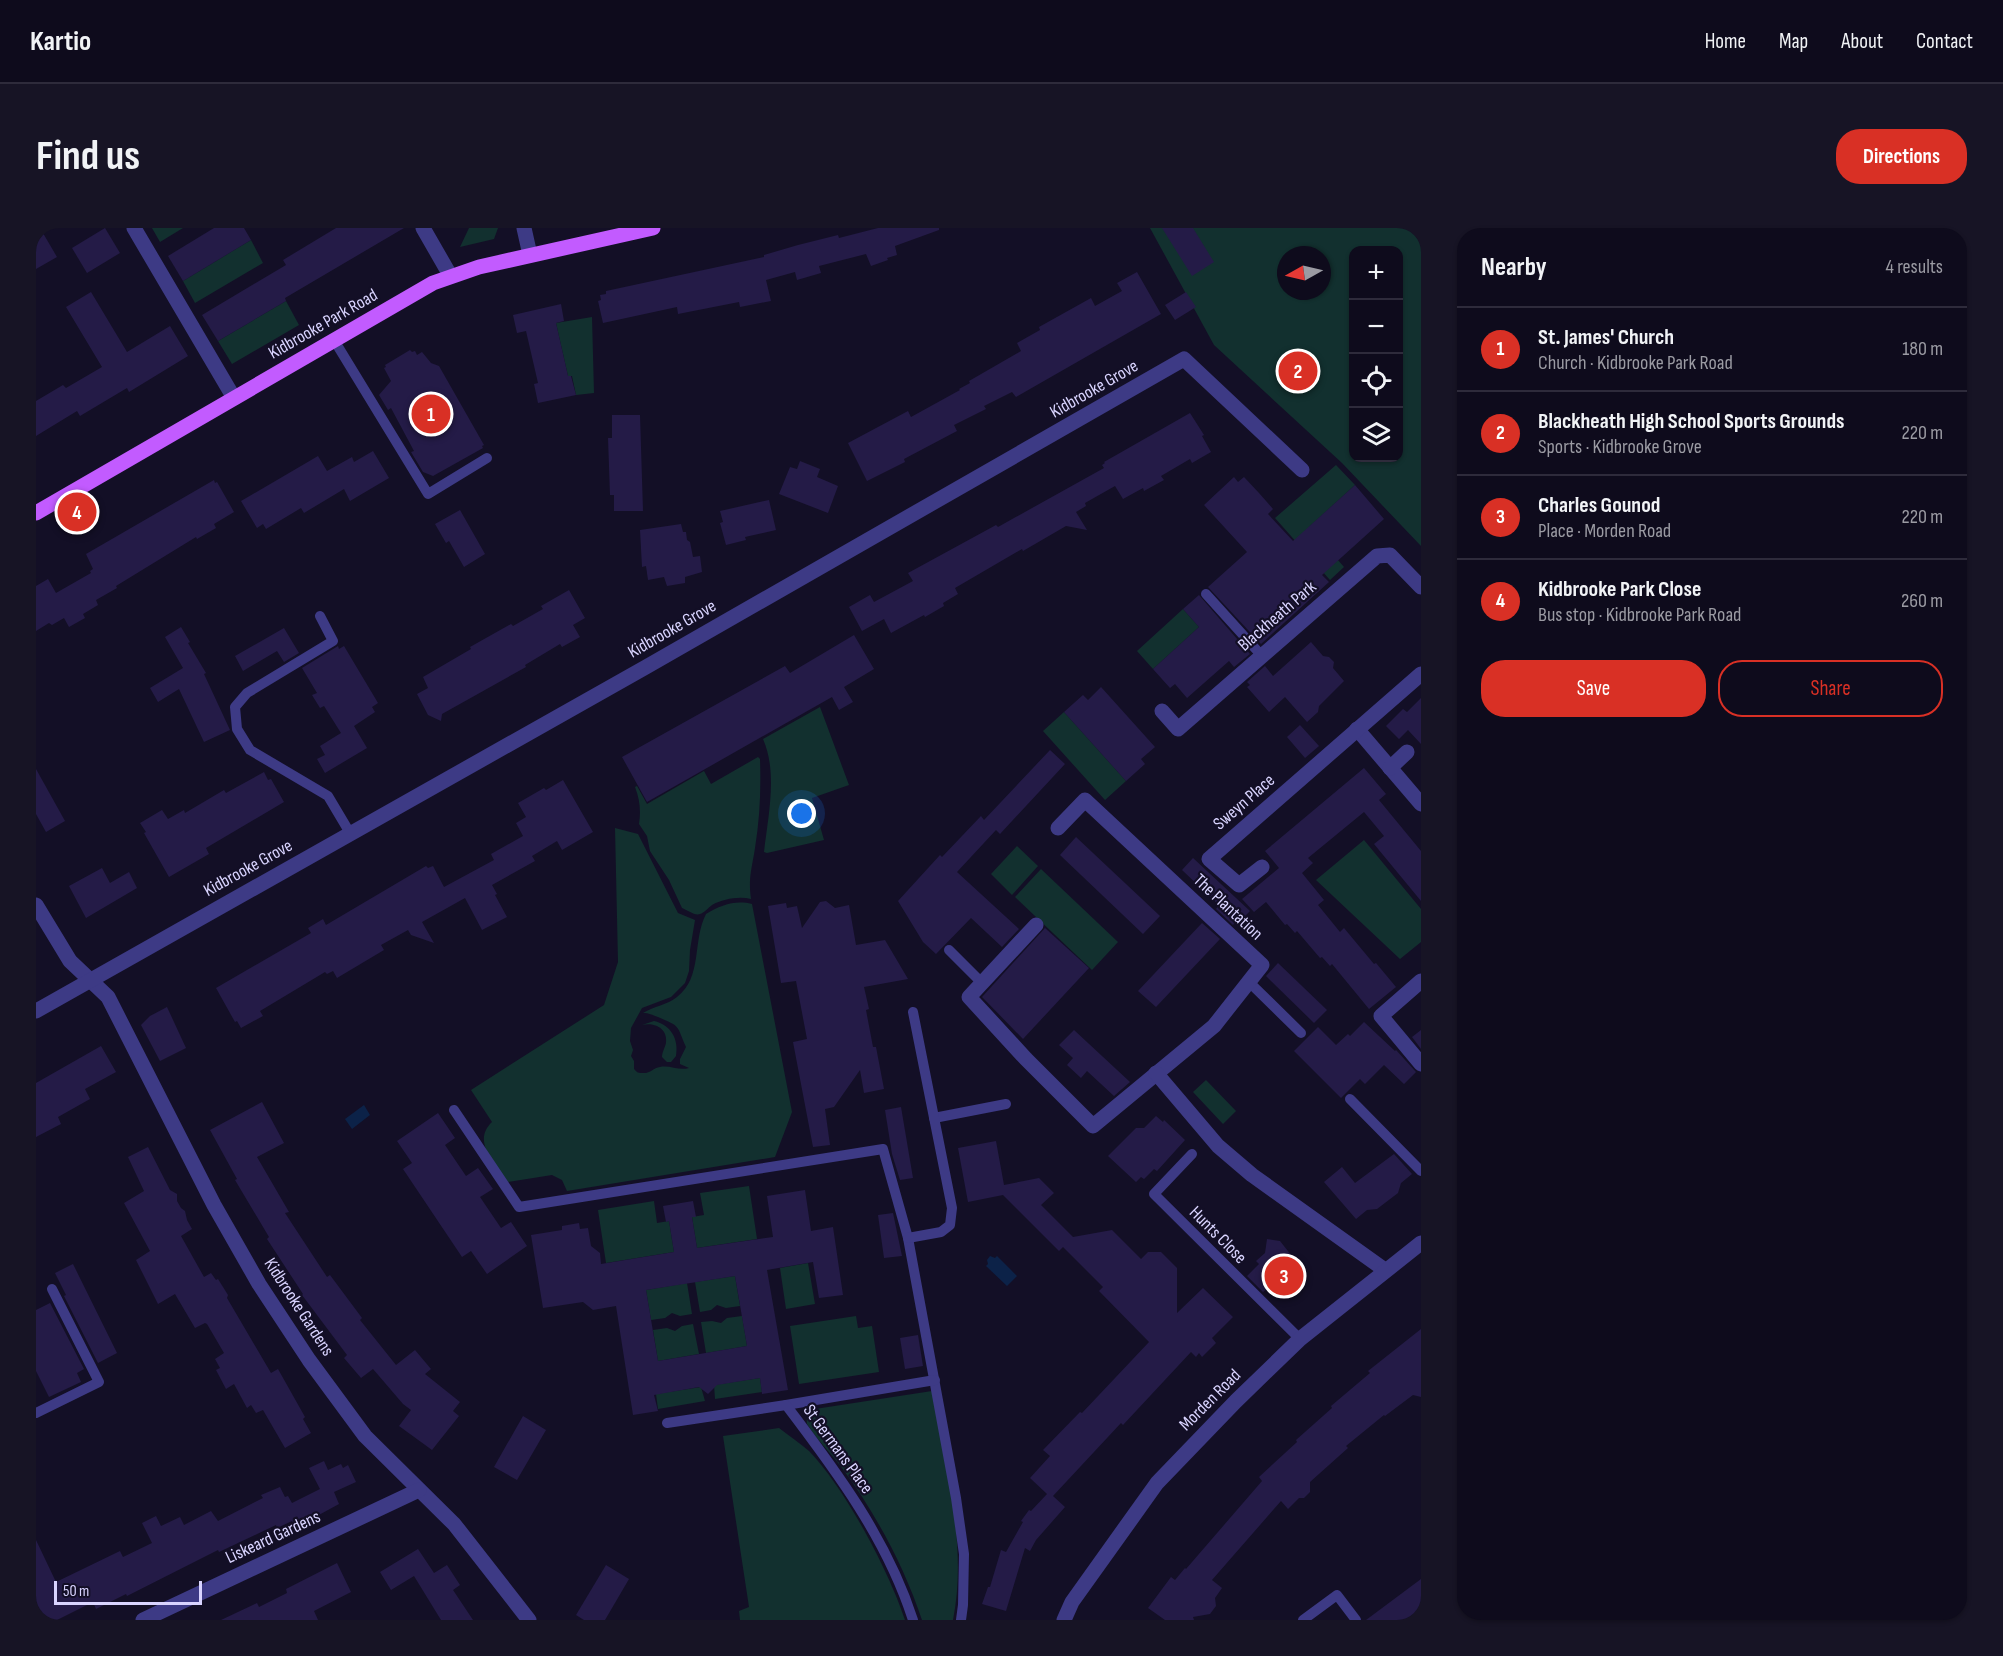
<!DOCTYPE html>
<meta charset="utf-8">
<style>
:root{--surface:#0e0b1c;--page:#171425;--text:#f1f3f6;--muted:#9b9ba3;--line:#2e2b3b;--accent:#d93025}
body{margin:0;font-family:"Sofia Sans Condensed",sans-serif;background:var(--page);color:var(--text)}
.controls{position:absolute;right:18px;top:18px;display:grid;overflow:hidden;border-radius:12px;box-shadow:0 2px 4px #0004}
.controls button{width:54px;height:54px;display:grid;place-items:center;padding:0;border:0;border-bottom:2px solid var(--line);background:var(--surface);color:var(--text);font:30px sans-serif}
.compass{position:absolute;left:1241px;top:18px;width:54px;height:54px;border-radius:50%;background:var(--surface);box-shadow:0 2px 4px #0004;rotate:262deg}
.scale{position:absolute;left:18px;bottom:15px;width:148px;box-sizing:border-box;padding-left:6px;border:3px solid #d9d4ff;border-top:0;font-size:16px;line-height:21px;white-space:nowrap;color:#d9d4ff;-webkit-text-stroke:4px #130f26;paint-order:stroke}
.you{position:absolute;left:766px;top:586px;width:21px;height:21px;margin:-15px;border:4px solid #fff;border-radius:50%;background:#1a73e8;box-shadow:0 0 0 9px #1a73e833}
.badge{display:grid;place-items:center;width:39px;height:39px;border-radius:50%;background:var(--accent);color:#fff;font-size:20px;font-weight:700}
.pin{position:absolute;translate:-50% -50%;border:3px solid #fff;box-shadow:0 2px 6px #0006}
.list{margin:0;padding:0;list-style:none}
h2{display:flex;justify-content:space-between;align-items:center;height:78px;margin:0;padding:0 24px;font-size:26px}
h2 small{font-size:20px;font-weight:400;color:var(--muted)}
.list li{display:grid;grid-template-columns:39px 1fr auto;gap:18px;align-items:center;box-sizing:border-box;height:84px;padding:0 24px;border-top:2px solid var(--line)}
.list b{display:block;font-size:22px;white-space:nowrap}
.list p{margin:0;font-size:20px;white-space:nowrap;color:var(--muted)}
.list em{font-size:20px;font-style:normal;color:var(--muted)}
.actions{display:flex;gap:12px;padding:18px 24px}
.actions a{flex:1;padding:14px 0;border:2px solid var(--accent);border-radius:24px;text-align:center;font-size:21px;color:var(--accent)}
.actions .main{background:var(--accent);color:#fff}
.icon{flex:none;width:33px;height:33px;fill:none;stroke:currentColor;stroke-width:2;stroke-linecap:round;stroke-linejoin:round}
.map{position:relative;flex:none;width:1385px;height:1392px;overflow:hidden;border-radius:24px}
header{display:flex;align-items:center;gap:36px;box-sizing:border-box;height:84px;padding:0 30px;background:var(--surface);border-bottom:2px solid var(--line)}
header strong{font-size:28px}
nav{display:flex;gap:33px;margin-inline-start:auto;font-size:21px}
.intro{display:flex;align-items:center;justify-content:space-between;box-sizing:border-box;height:144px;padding:0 36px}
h1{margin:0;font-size:42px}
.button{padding:15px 27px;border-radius:24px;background:var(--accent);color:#fff;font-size:21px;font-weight:700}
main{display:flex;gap:36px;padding:0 36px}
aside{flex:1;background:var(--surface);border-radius:24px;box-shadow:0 2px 4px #0004}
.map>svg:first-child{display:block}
.green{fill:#12302f;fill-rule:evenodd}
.water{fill:#0c2248}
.building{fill:#241b47;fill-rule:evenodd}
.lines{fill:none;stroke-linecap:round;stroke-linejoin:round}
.service{stroke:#3d3a85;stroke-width:10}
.minor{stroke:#3d3a85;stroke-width:15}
.primary{stroke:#c25bff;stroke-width:15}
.labels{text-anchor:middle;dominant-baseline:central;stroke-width:4.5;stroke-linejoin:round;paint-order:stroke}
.street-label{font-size:18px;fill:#d9d4ff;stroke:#130f26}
</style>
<header>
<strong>Kartio</strong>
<nav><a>Home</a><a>Map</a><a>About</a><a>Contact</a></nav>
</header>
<div class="intro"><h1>Find us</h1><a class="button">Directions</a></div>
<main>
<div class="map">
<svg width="1385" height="1392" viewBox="0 0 1385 1392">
<rect width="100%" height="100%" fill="#130f26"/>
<g class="green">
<path d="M116 0H147L124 14Z"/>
<path d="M433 0H462L458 11 424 19Z"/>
<path d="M1114 0H1385V318L1306 235 1178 117ZM1318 22H1362V230H1318ZM1250 27H1286V63H1250Z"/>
<path d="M215 12 227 35 159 75 147 53Z"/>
<path d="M250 73 263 97 196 136 182 113Z"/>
<path d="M556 89 558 165 540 167 536 148H532L520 95Z"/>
<path d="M1300 237 1319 257 1273 299 1308 339 1294 352 1239 290Z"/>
<path d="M1147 381 1163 399 1117 441 1101 423Z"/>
<path d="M784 479 813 557 776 570 788 612 731 625 728 624C732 588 742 545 727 511Z"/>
<path d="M1028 484 1090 553 1069 572 1007 503Z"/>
<path d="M722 529 724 531C725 561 724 590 719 620 716 640 712 650 715 671 703 668 687 671 676 677 672 680 668 685 664 686 659 688 651 682 646 680L633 652 614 623 611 608 603 596C605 583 604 572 599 559L601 558 611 576 668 543 675 556Z"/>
<path d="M579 600 602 606 642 685 659 692 654 722 653 743 649 755 635 769 606 780 595 800 594 813 597 822 595 828 598 833V841C601 844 601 845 606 845 614 846 617 840 624 839 634 837 643 843 653 840L644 836V831L650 819C640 796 645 799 622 789 616 787 613 785 607 785 618 778 631 777 641 769 667 749 656 713 670 686 685 677 699 672 716 676L756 884 739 929 531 963 526 952 516 947 472 954C460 936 435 914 456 894L435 862 568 777 582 734Z"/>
<path d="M1328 612 1385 681V714L1364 731 1280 652Z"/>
<path d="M981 618 1002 638 976 667 955 646Z"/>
<path d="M1005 641 1082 714 1056 742 979 669Z"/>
<path d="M618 793C635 797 643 811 640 828L635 834H631L626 829C626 824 629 820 630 815 632 800 618 794 606 797Z"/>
<path d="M1170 852 1200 883 1187 896 1157 864Z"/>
<path d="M713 958 721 1011 661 1020 656 989 668 987 664 965Z"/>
<path d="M618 973 621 995 633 993 638 1024 570 1035 562 982Z"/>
<path d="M772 1035 779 1076 750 1081 744 1040Z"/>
<path d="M699 1048 704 1078 690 1080 681 1077 675 1082 664 1084 659 1054Z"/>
<path d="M651 1055 656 1086 644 1088 636 1085 629 1090 615 1092 610 1062Z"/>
<path d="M706 1088 711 1118 670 1125 665 1094 676 1093 685 1095 691 1090Z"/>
<path d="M820 1088 822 1100 836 1098 843 1144 763 1156 754 1098Z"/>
<path d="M657 1096 663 1126 622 1133 617 1102 631 1100 639 1103 646 1098Z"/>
<path d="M724 1150 726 1164 679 1171 678 1157Z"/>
<path d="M665 1159 669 1173 622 1181 620 1166Z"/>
<path d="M896 1163C909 1237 932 1317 917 1392H886C868 1338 840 1286 806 1240 795 1225 781 1212 771 1196 770 1188 772 1185 779 1181Z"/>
<path d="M743 1200C753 1208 764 1215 773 1223 809 1260 853 1343 869 1392H704L703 1383 713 1379 687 1208Z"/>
</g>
<g class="water">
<path d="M328 877 334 887 316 901 309 891Z"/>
<path d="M954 1028 959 1030 961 1028 981 1048 971 1058 950 1038 952 1036 951 1032Z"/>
</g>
<g class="building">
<path d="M0 0H4L21 29 0 41Z"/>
<path d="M69 0 84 25 51 45 36 20Z"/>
<path d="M178 0H208L215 12 147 53 132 28Z"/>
<path d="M300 0H368L249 70 250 73 182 113 166 87 250 37 247 32Z"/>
<path d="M842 0H903V2L859 18 861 27 851 30 852 32 835 38 830 26 783 38 785 45 761 52 759 44 730 52 735 73 704 79 703 74 642 86 641 79 567 95 562 73 565 72 564 67 570 66V63L728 29V27L762 17 802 7 803 10Z"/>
<path d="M1126 0H1157L1178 34 1156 48Z"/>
<path d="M1101 44 1125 86 980 169 976 164 948 178 950 181 918 197 921 203 868 231 869 234 831 253 812 215 872 183 875 189 924 162 923 161 934 155 933 153 985 123 981 115 1004 102 1003 99 1055 70 1059 78 1086 63 1081 55Z"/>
<path d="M55 64 91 124 134 98 152 128 93 164 91 160 44 188 41 183 0 208V173L27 157 30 160 66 139 30 79Z"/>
<path d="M1150 64 1160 79 1139 92 1129 77Z"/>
<path d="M525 76 528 93 520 95 532 148H535L540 167 502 175 498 156 502 155 490 103 481 105 477 87Z"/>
<path d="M374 122 376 124 379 123 381 127 386 124 395 135 403 138 448 217 446 218 447 220 397 248 387 244 375 224 378 223 355 180 352 182 343 167 355 153 348 140 350 139 349 137Z"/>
<path d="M1154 185 1168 207 1166 208 1175 224 1156 235 1154 231 1125 248 1128 252 1108 263 1107 260 1087 271 1079 258 1049 275 1050 278 1040 284 1051 302 1030 298 987 323 986 321 919 360 922 366 907 375 908 378 889 389 888 387 855 405 848 391 826 403 813 379 834 367 838 374 877 353 872 345 960 297 962 299 1068 240 1066 237 1069 235 1068 234Z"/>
<path d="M576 187H604L607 283H578V267H574L572 210H576Z"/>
<path d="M337 223 353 250 314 273 308 261 268 285 265 280 230 301 227 296 221 300 205 273 282 228 291 243 316 229 318 234Z"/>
<path d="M764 233 784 241 781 249 802 258 792 285 743 266 754 239 761 241Z"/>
<path d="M1198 249 1202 254 1208 249 1223 265 1237 281 1232 286 1257 313 1319 257 1348 291 1286 347 1293 354 1225 416 1172 359 1211 324 1168 277Z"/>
<path d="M178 252 179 255 181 254 198 284 178 296 180 300 161 311 160 309 80 358 81 360 60 372 62 377 47 386 49 390 33 399 28 390 16 397 13 395 0 403V358L12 351 20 365 55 345 54 343 57 341 50 326Z"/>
<path d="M733 272 740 302 709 309 710 312 690 317 684 295 687 294 684 283Z"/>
<path d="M424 282 449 326 428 339 413 313 410 315 399 296Z"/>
<path d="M645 296 647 304H650L651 312 654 314 657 329 664 328 666 344 649 349V355L631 358 628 349 612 352 610 338 606 339 604 302Z"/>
<path d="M533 362 549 390 537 397 544 409 526 419 524 416 489 437 490 439 406 486 405 493 392 487 381 466 392 460 387 449 435 421 434 419 475 396 477 398 507 381 505 378Z"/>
<path d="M1163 367 1214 426 1198 439 1193 433 1151 470 1139 456 1134 460 1117 441 1163 399 1147 381Z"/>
<path d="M145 399 154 414 152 415 170 445 168 446 194 502 168 514 143 461 122 474 114 460 147 440 129 409Z"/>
<path d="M248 400 263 425 248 434 241 423 207 443 199 428Z"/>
<path d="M818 407 838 441 808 459 817 474 803 482 796 469 611 574 586 529 749 438 754 445Z"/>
<path d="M1275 414 1287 428 1293 429 1298 434 1297 440 1308 453 1283 478 1282 484 1271 494 1249 469 1233 484 1211 459 1214 457 1211 454 1229 438 1237 448Z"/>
<path d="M302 418 303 421 308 418 342 475 336 479 339 484 318 498 331 520 289 545 281 531 289 527 284 518 305 505 288 478 284 480 276 467 281 465 266 440Z"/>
<path d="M1065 459 1119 519 1105 531 1109 536 1090 553 1028 484 1047 467 1052 472Z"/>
<path d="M1385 470V516L1372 502 1363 511 1350 498 1367 481 1371 484Z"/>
<path d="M1264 497 1283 518 1269 530 1251 509Z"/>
<path d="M1014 522 1029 536 964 606 960 602 921 644 983 701 966 719 935 690 900 726 887 714 862 673 904 627 906 629 945 588 948 592Z"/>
<path d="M1328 540 1350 566 1343 572 1385 623V673L1338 616 1348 608 1328 584 1272 630 1277 635 1266 645 1288 672 1282 677 1304 704 1308 700 1338 736 1340 735 1360 759 1333 781 1296 736 1294 738 1286 729 1284 730 1261 703 1259 705 1251 696 1249 697 1230 674 1218 684 1206 671 1243 640 1229 623Z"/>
<path d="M0 541 29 593 10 604 0 586Z"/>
<path d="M228 544 232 552 235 551 248 574 170 620 173 626 133 649 108 605 110 604 104 595 126 582 132 591 148 582 149 585 188 562 190 565Z"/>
<path d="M527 552 557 604 526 622 521 613 496 628 499 633 456 657 461 666 459 667 471 689 446 702 429 670 386 694 398 715 375 707 372 702 345 717 348 722 301 750 297 743 291 746 289 744 224 783 227 788 205 800 201 793 199 794 180 760 275 705 272 700 287 691 290 697 390 638 392 640 397 638 408 659 458 632 455 626 487 608 480 595 490 589 482 575 508 560 510 562Z"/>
<path d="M1040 609 1124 688 1107 706 1024 627Z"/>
<path d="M1157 630 1214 683 1202 695 1200 693 1197 697 1180 681 1183 677 1146 642Z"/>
<path d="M66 640 74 655 93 644 101 660 50 690 33 658Z"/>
<path d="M790 673 799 680 813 677 820 717 849 712 872 751 828 759 833 781 830 782 837 819H840L848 861 828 865 824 842 798 879 789 881 794 917 777 919 757 814 771 811 760 753 745 755 732 678 750 675 751 680 761 678 766 700 784 674Z"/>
<path d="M1166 695 1184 711 1120 779 1102 763Z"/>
<path d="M1009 700 1053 740 987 811 946 769Z"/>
<path d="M1242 735 1291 782 1278 795 1230 748Z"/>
<path d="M131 779 150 820 124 833 105 797 114 788Z"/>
<path d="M1328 794 1359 823 1360 822 1380 844 1368 856 1348 837 1329 856 1324 851 1305 870 1258 823 1282 799 1300 817 1312 806 1314 808Z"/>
<path d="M1038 802 1094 854 1078 868 1051 843 1045 850 1031 837 1037 830 1023 817Z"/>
<path d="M1385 802V821L1376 809Z"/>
<path d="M65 818 80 844 49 861 54 871 22 889 25 896 0 909V855Z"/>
<path d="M226 874 248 915 221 929 253 984 249 985 291 1049 294 1047 326 1090 324 1092 360 1137 379 1122 395 1141 389 1146 424 1174 417 1183 423 1188 396 1222 363 1198 375 1182 367 1176 337 1141 325 1150 308 1130 311 1127 266 1067 267 1066 231 1011 233 1009 199 952 201 951 174 902Z"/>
<path d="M865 879 877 950 864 952 856 926 849 882Z"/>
<path d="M402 885 419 910 409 917 430 948 442 940 457 961 444 969 465 1000 475 994 491 1018 451 1046 435 1023 426 1029 367 941 376 935 361 913Z"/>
<path d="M1120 888 1127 894 1128 892 1149 912 1121 943 1118 941 1108 951 1105 949 1100 954 1072 928 1100 900H1108Z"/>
<path d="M960 913 968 957 1003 950 1018 965 1005 977 1037 1009 1076 1002 1105 1031 1112 1024H1125L1141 1040V1085L1167 1060 1197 1089 1176 1110 1180 1115 1166 1129 1163 1125 1160 1129 1155 1124 1087 1197 1085 1195 1017 1268 1029 1279 1000 1312 994 1323 989 1320 970 1383 946 1376 952 1359H954L965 1322 970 1324 987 1294 985 1293 993 1282 995 1283 1011 1266 994 1250 1014 1228 1007 1222 1044 1184 1046 1185 1113 1114 1063 1063 1067 1059 1027 1019 1023 1023 967 967 932 974 922 920Z"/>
<path d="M112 919 134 962 141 966V973L145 980 149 983 151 992 156 1001 145 1008 168 1049 175 1045 180 1052 182 1051 192 1067 191 1070 235 1145 242 1141 269 1189 267 1191 275 1205 249 1220 227 1182 220 1185 215 1177 211 1180 198 1156 190 1161 180 1142 184 1140 179 1131 188 1125 171 1096 169 1095 159 1100 139 1066 122 1076 100 1032 114 1023 88 975 108 963 92 929Z"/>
<path d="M1358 926 1376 946 1365 955 1362 965 1341 981 1331 982 1320 991 1288 954 1306 939 1319 955Z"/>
<path d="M769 962 775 1003 797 999 807 1067 783 1070 777 1034 731 1042 752 1162 726 1166 724 1150 681 1157 672 1166 663 1159 618 1167 622 1183 597 1187 580 1078 557 1082 547 1074 507 1080 495 1007 526 1002V998L543 995 544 1001 552 1000 555 1018 564 1025 565 1036 638 1024 633 993 630 994 627 978 657 973 660 989H656L661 1020 737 1009 731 968ZM699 1048 711 1118 622 1133 610 1062Z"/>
<path d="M857 985 866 1028 848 1030 842 987Z"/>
<path d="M1231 1011 1244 1013 1263 1037 1227 1064 1211 1048 1223 1036 1220 1033 1229 1025Z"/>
<path d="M37 1036 81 1125 62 1135 28 1068 30 1067 19 1045Z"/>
<path d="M14 1075 48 1141 41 1145 45 1154 13 1169 0 1143V1082Z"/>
<path d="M1385 1101V1169L1377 1167 1349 1188 1348 1187 1310 1218 1312 1220 1274 1254V1264L1268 1270H1263L1252 1281 1245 1273 1176 1352 1186 1360 1179 1370 1180 1378 1174 1386 1157 1389 1158 1392H1129L1112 1380 1135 1349 1139 1352 1149 1340 1150 1341 1226 1253 1223 1249 1261 1214 1260 1212 1296 1180 1295 1178 1334 1145 1332 1143Z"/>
<path d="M882 1107 887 1138 869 1141 864 1110Z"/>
<path d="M487 1188 510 1202 481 1252 458 1239Z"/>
<path d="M288 1233 292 1242 305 1236 307 1240 312 1237 320 1254 298 1264 303 1276 281 1288 282 1290 260 1300 256 1293 241 1300 240 1297 183 1324 182 1322 91 1368 90 1366 60 1381 57 1374 21 1392H4L0 1384V1312L20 1354 84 1323 87 1329 116 1315 106 1295 120 1288 125 1298 144 1289 148 1297 175 1283 182 1293 227 1270 225 1267 244 1259 249 1269 252 1268 256 1275 284 1261 273 1240Z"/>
<path d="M382 1321 398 1345 411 1337 424 1357 417 1362 437 1392H405L378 1348 355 1362 344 1344Z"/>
<path d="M301 1335 315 1364 278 1383 282 1392H185L221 1375 223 1379 251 1365 250 1361Z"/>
<path d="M570 1337 593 1351 569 1392H548L540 1387Z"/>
<path d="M1385 1351V1385L1376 1392H1330Z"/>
</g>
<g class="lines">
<g class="service">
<path d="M298 112 392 266 451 230"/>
<path d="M1170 366 1226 428"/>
<path d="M284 388 297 413 211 465 199 479 201 501 214 522 292 568 314 605"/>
<path d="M913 722 946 755"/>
<path d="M1213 754 1265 805"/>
<path d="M1314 871 1385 943"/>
<path d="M418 882 483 979 847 921 872 1010 920 1270 928 1326 927 1377 925 1392"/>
<path d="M898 890 970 876"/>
<path d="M1156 926 1118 966 1264 1111"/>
<path d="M872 1010 905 1004 914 997 916 980 877 784"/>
<path d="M750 1177 899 1152"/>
<path d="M0 1185 63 1154 16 1061"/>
<path d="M631 1195 750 1177C801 1244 851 1311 877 1392"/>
<path d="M1267 1392 1301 1367 1320 1392"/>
</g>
<g class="minor">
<path d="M98 0 198 170"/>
<path d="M387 0 414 47"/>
<path d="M488 0 494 27"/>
<path d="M1126 483 1142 501 1341 328 1354 327 1385 359"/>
<path d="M1321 501 1385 576"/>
<path d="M1354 540 1371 524"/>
<path d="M1226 639 1203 657 1173 631 1385 446"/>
<path d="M0 677 34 733 72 769 178 977 223 1056 273 1132 329 1208 418 1296 493 1392"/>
<path d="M1000 697 933 769 990 831 1057 898 1178 798 1226 737 1049 572 1022 600"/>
<path d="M1385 753 1345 788 1385 836"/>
<path d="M0 783 610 439 1148 131 1266 242"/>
<path d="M1120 845 1182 918 1216 947 1349 1042"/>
<path d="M107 1392 383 1262"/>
<path d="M1028 1392 1036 1374 1121 1255 1200 1173 1264 1111 1385 1015"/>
</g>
<path class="primary" d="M0 285 397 55 443 39 617 0"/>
</g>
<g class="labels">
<g class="street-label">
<text transform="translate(287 96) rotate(-30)">Kidbrooke Park Road</text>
<text transform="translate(1058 161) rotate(-30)">Kidbrooke Grove</text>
<text transform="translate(1241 388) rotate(-41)">Blackheath Park</text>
<text transform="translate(636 401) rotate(-30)">Kidbrooke Grove</text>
<text transform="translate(1208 574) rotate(-41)">Sweyn Place</text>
<text transform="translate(212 640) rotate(-29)">Kidbrooke Grove</text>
<text transform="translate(1192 679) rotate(43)">The Plantation</text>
<text transform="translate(1182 1007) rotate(45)">Hunts Close</text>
<text transform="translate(263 1079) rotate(57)">Kidbrooke Gardens</text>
<text transform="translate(1174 1172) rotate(-45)">Morden Road</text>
<text transform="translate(802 1221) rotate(54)">St Germans Place</text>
<text transform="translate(237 1309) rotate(-25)">Liskeard Gardens</text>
</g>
</g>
</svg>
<div class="controls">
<button>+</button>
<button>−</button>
<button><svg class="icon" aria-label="locate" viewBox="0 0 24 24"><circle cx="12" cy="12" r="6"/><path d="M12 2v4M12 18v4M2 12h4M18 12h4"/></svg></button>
<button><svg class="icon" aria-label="layers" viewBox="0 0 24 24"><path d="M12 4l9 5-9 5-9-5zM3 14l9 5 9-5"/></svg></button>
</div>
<svg class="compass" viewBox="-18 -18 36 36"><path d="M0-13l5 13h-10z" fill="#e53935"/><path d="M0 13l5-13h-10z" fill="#9b9ba3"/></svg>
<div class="scale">50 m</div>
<div class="you"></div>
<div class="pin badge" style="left:395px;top:186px">1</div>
<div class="pin badge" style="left:1262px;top:143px">2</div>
<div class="pin badge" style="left:1248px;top:1048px">3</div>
<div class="pin badge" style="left:41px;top:284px">4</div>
</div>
<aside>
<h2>Nearby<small>4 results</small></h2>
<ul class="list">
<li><span class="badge">1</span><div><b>St. James' Church</b><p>Church · Kidbrooke Park Road</p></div><em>180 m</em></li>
<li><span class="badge">2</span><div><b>Blackheath High School Sports Grounds</b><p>Sports · Kidbrooke Grove</p></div><em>220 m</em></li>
<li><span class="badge">3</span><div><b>Charles Gounod</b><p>Place · Morden Road</p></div><em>220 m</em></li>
<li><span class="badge">4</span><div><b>Kidbrooke Park Close</b><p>Bus stop · Kidbrooke Park Road</p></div><em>260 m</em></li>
</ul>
<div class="actions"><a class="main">Save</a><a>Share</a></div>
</aside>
</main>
